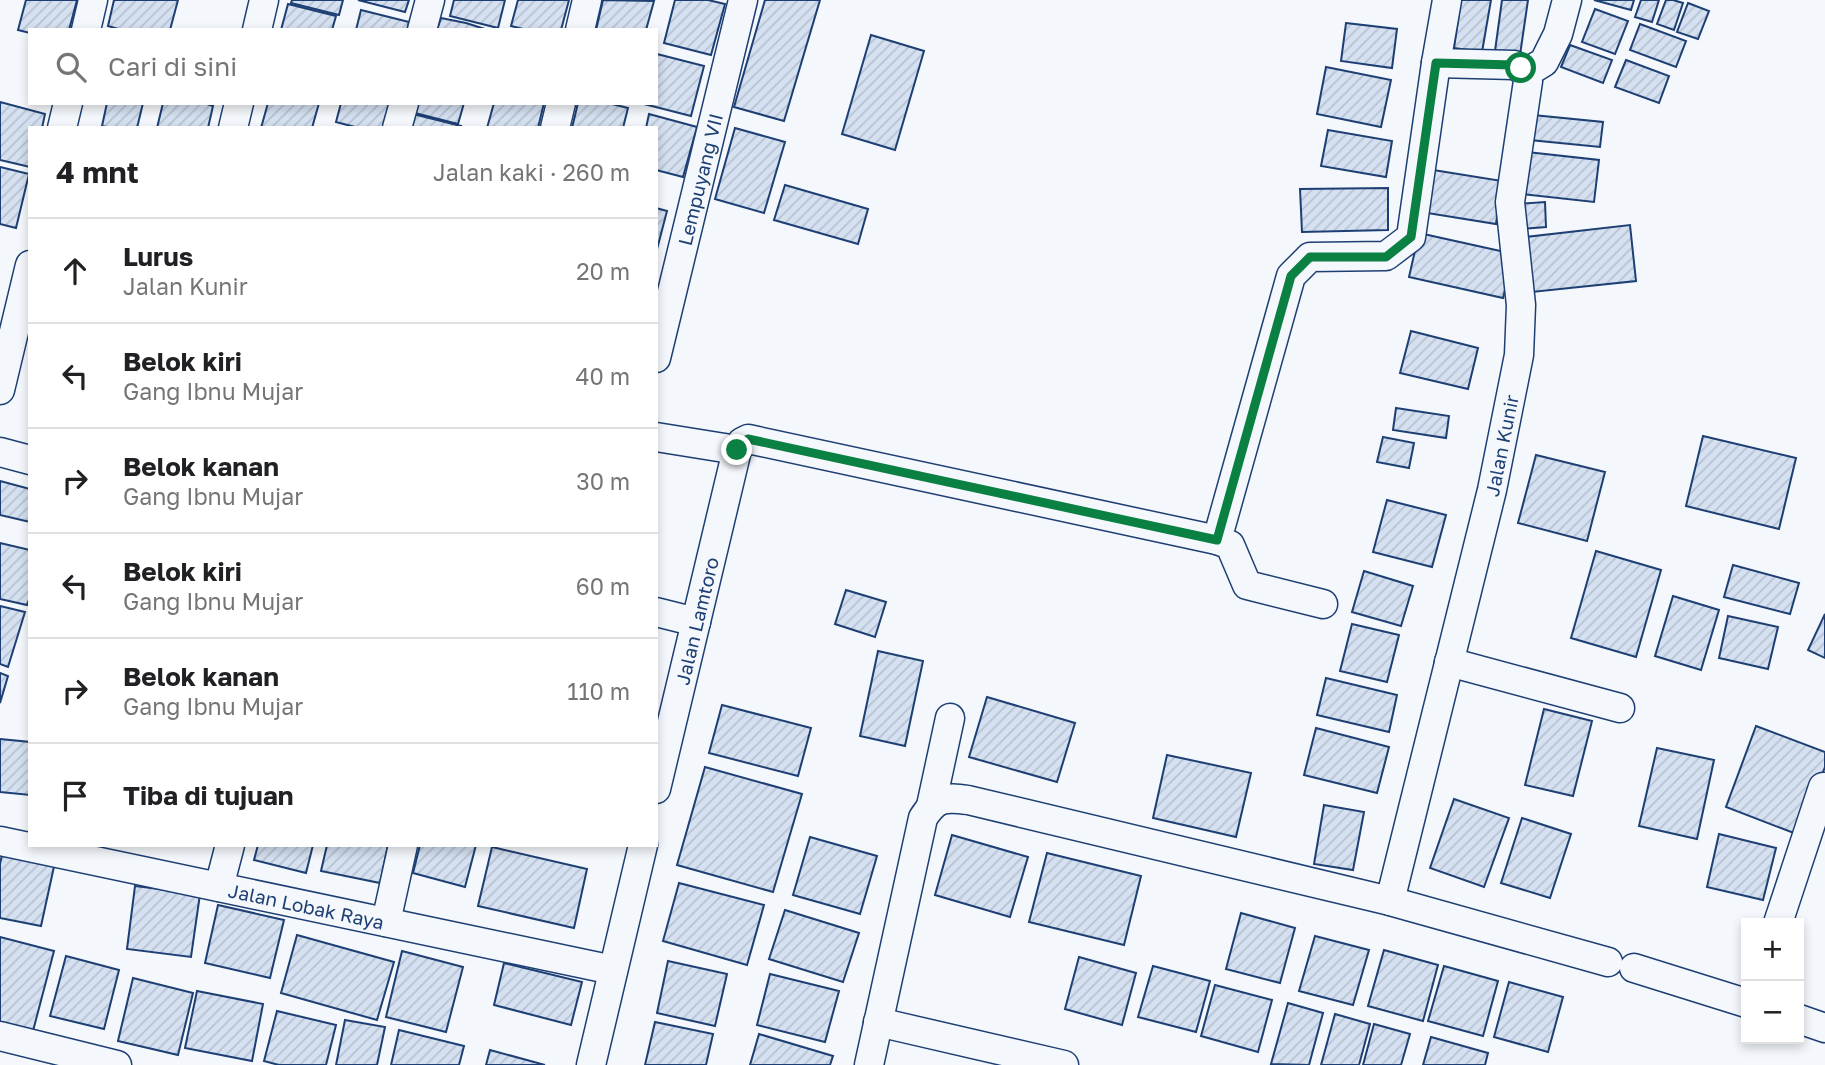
<!DOCTYPE html>
<html lang="id">
<meta charset="utf-8">
<style>
:root{--surface:#fff;--page:#f6f6f6;--text:#202124;--muted:#757577;--line:#e0e0e0}
body{margin:0;font-family:"Golos Text",sans-serif;background:var(--page);color:var(--text)}
.controls{position:absolute;right:21px;bottom:21px;display:grid;overflow:hidden;border-radius:0px;box-shadow:0 4px 10px #0003}
.controls button{width:63px;height:63px;display:grid;place-items:center;padding:0;border:0;border-bottom:2px solid var(--line);background:var(--surface);color:var(--text);font:35px sans-serif}
.stop{position:absolute;width:21px;height:21px;margin:-16px;border:5px solid #0b8043;border-radius:50%;background:#fff}
.stop.end{background:#0b8043;border-color:#fff;box-shadow:0 2px 7px #0008}
.list{margin:0;padding:0;list-style:none}
h2{display:flex;justify-content:space-between;align-items:center;height:91px;margin:0;padding:0 28px;font-size:30px}
h2 small{font-size:23px;font-weight:400;color:var(--muted)}
.list li{display:grid;grid-template-columns:46px 1fr auto;gap:21px;align-items:center;box-sizing:border-box;height:105px;padding:0 28px;border-top:2px solid var(--line)}
.list b{display:block;font-size:26px;white-space:nowrap}
.list p{margin:0;font-size:23px;white-space:nowrap;color:var(--muted)}
.list em{font-size:23px;font-style:normal;color:var(--muted)}
.icon{flex:none;width:38px;height:38px;fill:none;stroke:currentColor;stroke-width:2;stroke-linecap:round;stroke-linejoin:round}
.map{position:relative;flex:none;width:1825px;height:1065px;overflow:hidden}
.search{position:absolute;background:var(--surface);box-shadow:0 4px 10px #0003;left:28px;top:28px;width:630px;height:77px;display:flex;align-items:center;gap:18px;box-sizing:border-box;padding:0 24px;border-radius:0px;color:var(--muted);font-size:26px}
.panel{position:absolute;background:var(--surface);box-shadow:0 4px 10px #0003;left:28px;top:126px;width:630px;height:721px;border-radius:0px}
.map>svg:first-child{display:block}
.building{fill:url(#building-hatch);stroke:#1d3f73;stroke-width:2}
.lines{fill:none;stroke-linecap:round;stroke-linejoin:round}
.minor-casing{stroke:#1d3f73;stroke-width:31}
.minor{stroke:#f4f7fb;stroke-width:28}
.route{stroke:#0b8043;stroke-width:9}
.labels{text-anchor:middle;dominant-baseline:central;stroke-width:5;stroke-linejoin:round;paint-order:stroke}
.street-label{font-size:19px;fill:#1d3f73;stroke:#f4f7fb}
</style>
<div class="map">
<svg width="1825" height="1065" viewBox="0 0 1825 1065">
<defs>
<pattern id="building-hatch" width="6" height="6" patternUnits="userSpaceOnUse" patternTransform="scale(1.75)"><rect width="6" height="6" fill="#d5e0f0"/><path d="M-1 1l2-2M0 6l6-6M5 7l2-2" fill="none" stroke="#b6c1d1"/></pattern>
</defs>
<rect width="100%" height="100%" fill="#f4f7fb"/>
<g class="building">
<path d="M26 0H77L69 30H30V33L18 30Z"/>
<path d="M114 0H178L170 30H122L108 26Z"/>
<path d="M292 0H343L339 15 291 3Z"/>
<path d="M358 0H409L405 12Z"/>
<path d="M454 0H505L498 28 450 16Z"/>
<path d="M518 0H569L561 30H527L511 26Z"/>
<path d="M603 0 654 1 646 30H596Z"/>
<path d="M675 0H708L725 4 711 55 664 43Z"/>
<path d="M765 0H820L784 121 734 107Z"/>
<path d="M1461 0H1491L1482 52 1454 48Z"/>
<path d="M1502 0H1528L1520 55 1495 51Z"/>
<path d="M1594 0H1634L1631 10Z"/>
<path d="M1641 0H1659L1652 22 1635 17Z"/>
<path d="M1666 0H1673L1683 3 1674 30 1657 24Z"/>
<path d="M1688 3 1709 11 1698 39 1677 32Z"/>
<path d="M288 4 336 16 332 30H281Z"/>
<path d="M1595 9 1628 21 1615 54 1582 42Z"/>
<path d="M361 10 409 22 407 30H356Z"/>
<path d="M441 18 466 23 488 30H437Z"/>
<path d="M1346 23 1397 29 1392 68 1341 61Z"/>
<path d="M1640 24 1686 41 1676 67 1630 50Z"/>
<path d="M871 35 924 51 895 150 842 134Z"/>
<path d="M1570 45 1612 60 1603 83 1561 67Z"/>
<path d="M657 54 704 66 691 116 644 104 656 103Z"/>
<path d="M1626 60 1669 76 1659 103 1615 87Z"/>
<path d="M1326 67 1391 80 1381 127 1317 114Z"/>
<path d="M0 102 45 114 42 128H30V167L0 160Z"/>
<path d="M107 103H143L137 128H110L102 126Z"/>
<path d="M163 103H204L213 106 208 128H157Z"/>
<path d="M268 103H319L312 128H261Z"/>
<path d="M341 103H392L386 128H359L336 122Z"/>
<path d="M414 103H464L458 124 411 112Z"/>
<path d="M494 103H544L538 128H487Z"/>
<path d="M578 103H608L628 108 623 128H572Z"/>
<path d="M413 114 461 126 460 128H409Z"/>
<path d="M649 114 697 127 683 177 656 170V128H646Z"/>
<path d="M1533 115 1603 122 1600 147 1530 140Z"/>
<path d="M735 128 785 142 764 213 715 199Z"/>
<path d="M1328 130 1392 141 1386 177 1321 166Z"/>
<path d="M1527 152 1599 160 1594 202 1522 194Z"/>
<path d="M0 167 29 174 16 228 0 224Z"/>
<path d="M1427 169 1502 181 1496 224 1421 212Z"/>
<path d="M785 185 868 209 858 244 774 220Z"/>
<path d="M1388 188V230L1302 232 1300 189Z"/>
<path d="M1545 202 1546 227 1519 229 1518 204Z"/>
<path d="M656 208 667 211 656 253Z"/>
<path d="M1630 225 1636 281 1532 292 1526 237Z"/>
<path d="M1419 233 1514 254 1503 298 1409 277Z"/>
<path d="M1411 331 1478 348 1468 389 1400 373Z"/>
<path d="M1396 408 1449 416 1446 438 1393 430Z"/>
<path d="M1703 436 1796 458 1779 529 1686 506Z"/>
<path d="M1383 437 1414 443 1409 468 1377 462Z"/>
<path d="M1536 455 1605 472 1587 541 1518 523Z"/>
<path d="M0 481 30 489V522L0 515Z"/>
<path d="M1387 500 1446 515 1432 567 1373 552Z"/>
<path d="M0 543 30 550V597L27 605 0 599Z"/>
<path d="M1596 551 1661 570 1636 657 1571 638Z"/>
<path d="M1733 565 1799 583 1790 614 1724 597Z"/>
<path d="M1364 571 1413 586 1401 626 1352 612Z"/>
<path d="M846 590 886 602 875 637 835 624Z"/>
<path d="M1673 596 1719 610 1701 670 1655 656Z"/>
<path d="M0 606 25 612 8 667 0 664Z"/>
<path d="M1825 614V658L1808 650Z"/>
<path d="M1728 616 1778 627 1768 669 1719 658Z"/>
<path d="M1352 624 1399 635 1387 682 1340 671Z"/>
<path d="M878 651 923 661 905 746 860 736Z"/>
<path d="M0 673 8 676 0 703Z"/>
<path d="M1326 678 1397 695 1389 732 1317 715Z"/>
<path d="M987 697 1075 723 1057 782 969 757Z"/>
<path d="M722 705 811 728 798 776 709 753Z"/>
<path d="M1544 709 1592 721 1573 796 1525 785Z"/>
<path d="M1756 726 1825 752V767L1799 835 1726 807Z"/>
<path d="M1316 728 1389 747 1377 793 1304 775Z"/>
<path d="M0 739 30 742V795L0 792Z"/>
<path d="M1657 748 1714 760 1697 839 1639 826Z"/>
<path d="M1167 755 1251 773 1236 837 1153 818Z"/>
<path d="M705 767 802 794 773 892 677 865Z"/>
<path d="M1454 799 1509 818 1484 887 1430 868Z"/>
<path d="M1324 805 1364 812 1353 870 1314 864Z"/>
<path d="M1522 818 1571 834 1550 898 1501 883Z"/>
<path d="M1719 834 1776 848 1763 900 1707 887Z"/>
<path d="M952 835 1028 857 1010 917 935 895Z"/>
<path d="M810 837 877 856 860 914 793 895Z"/>
<path d="M258 845H313L306 873 254 860Z"/>
<path d="M327 845H388L380 883 321 871Z"/>
<path d="M420 845H476L465 887 413 873Z"/>
<path d="M492 847 587 869 574 928 478 906Z"/>
<path d="M3 850 55 862 41 926 0 918V864Z"/>
<path d="M1047 853 1141 876 1124 945 1029 922Z"/>
<path d="M679 883 764 905 747 965 663 941Z"/>
<path d="M135 886 200 894 191 957 127 949Z"/>
<path d="M218 905 284 920 270 978 205 963Z"/>
<path d="M785 910 859 933 843 982 769 959Z"/>
<path d="M1241 913 1295 928 1280 983 1226 969Z"/>
<path d="M297 935 394 962 377 1020 281 993Z"/>
<path d="M1315 936 1369 950 1353 1005 1299 991Z"/>
<path d="M0 937 54 951 33 1031 0 1022Z"/>
<path d="M1384 950 1438 965 1423 1021 1368 1006Z"/>
<path d="M402 951 463 967 446 1032 386 1017Z"/>
<path d="M66 956 119 970 104 1029 50 1016Z"/>
<path d="M1079 957 1136 973 1122 1025 1065 1009Z"/>
<path d="M668 961 727 974 715 1026 657 1013Z"/>
<path d="M504 963 582 982 571 1025 494 1005Z"/>
<path d="M1153 966 1210 981 1196 1032 1138 1017Z"/>
<path d="M1444 966 1498 981 1483 1036 1428 1021Z"/>
<path d="M770 974 839 991 825 1042 757 1025Z"/>
<path d="M133 978 193 993 178 1055 118 1041Z"/>
<path d="M1509 982 1563 997 1548 1052 1494 1037Z"/>
<path d="M1215 985 1272 1000 1258 1052 1201 1036Z"/>
<path d="M197 991 263 1004 252 1061 185 1048Z"/>
<path d="M1288 1003 1323 1013 1309 1065 1271 1064Z"/>
<path d="M277 1011 336 1025 326 1065H279L264 1061Z"/>
<path d="M1335 1014 1370 1024 1359 1065H1321Z"/>
<path d="M345 1020 385 1027 377 1065H336Z"/>
<path d="M655 1022 713 1034 706 1065H645Z"/>
<path d="M1374 1024 1410 1034 1401 1065H1363Z"/>
<path d="M399 1030 464 1046 459 1065H391Z"/>
<path d="M759 1034 833 1056 830 1065H750Z"/>
<path d="M1431 1037 1488 1053 1485 1065H1423Z"/>
<path d="M490 1050 545 1065H486Z"/>
</g>
<g class="lines">
<defs>
<g id="minor">
<path d="M86 30 93 0"/>
<path d="M257 30 264 0"/>
<path d="M422 30 430 0"/>
<path d="M580 30 587 0"/>
<path d="M1526 73 1544 62 1558 34 1567 0"/>
<path d="M62 128 68 103"/>
<path d="M233 128 239 103"/>
<path d="M397 128 404 103"/>
<path d="M555 128 561 103"/>
<path id="s1" d="M656 358 743 0"/>
<path d="M0 390 30 265"/>
<path d="M656 437 737 450"/>
<path d="M0 452 30 460"/>
<path d="M1217 540 1230 545 1247 585 1323 604"/>
<path d="M656 612 696 622"/>
<path d="M1449 662 1620 708"/>
<path id="s2" d="M656 789 737 450 742 442 748 439 1217 540 1291 276 1310 257 1386 256 1411 237 1436 63 1447 0"/>
<path d="M931 806 950 718"/>
<path id="s3" d="M0 841 613 970"/>
<path d="M219 887 230 845"/>
<path id="s4" d="M1390 901 1492 490 1519 355 1521 305 1510 202 1528 81C1526 72 1523 69 1514 65L1436 63"/>
<path d="M386 922 403 845"/>
<path d="M1778 923 1823 787"/>
<path d="M1634 968 1746 1003"/>
<path d="M1799 1019 1825 1028"/>
<path d="M878 1022 1064 1065"/>
<path d="M0 1036 117 1065"/>
<path d="M591 1065 643 845"/>
<path d="M869 1065 923 818C936 797 945 797 968 800L1390 901 1608 962"/>
</g>
</defs>
<use href="#minor" class="minor-casing"/>
<use href="#minor" class="minor"/>
</g>
<g class="lines">
<path class="route" d="M737 450 742 442 748 439 1217 540 1291 276 1310 257H1386L1411 237 1436 63 1514 65 1521 68"/>
</g>
<g class="labels">
<g class="street-label">
<text stroke="none"><textPath href="#s1" startOffset="184">Lempuyang VII</textPath></text>
<text stroke="none"><textPath href="#s4" startOffset="469">Jalan Kunir</textPath></text>
<text stroke="none"><textPath href="#s2" startOffset="173">Jalan Lamtoro</textPath></text>
<text stroke="none"><textPath href="#s3" startOffset="313">Jalan Lobak Raya</textPath></text>
</g>
</g>
</svg>
<div class="controls">
<button>+</button>
<button>−</button>
</div>
<div class="stop" style="left:1521px;top:68px"></div>
<div class="stop end" style="left:737px;top:450px"></div>
<div class="search"><svg class="icon" aria-label="search" viewBox="0 0 24 24"><circle cx="10" cy="10" r="6"/><path d="M15 15l6 6"/></svg>Cari di sini</div>
<section class="panel">
<h2>4 mnt<small>Jalan kaki · 260 m</small></h2>
<ul class="list">
<li><svg class="icon" aria-label="ahead" viewBox="0 0 24 24"><path d="M12 20V5M6 11l6-6 6 6"/></svg><div><b>Lurus</b><p>Jalan Kunir</p></div><em>20 m</em></li>
<li><svg class="icon" aria-label="left" viewBox="0 0 24 24"><path d="M17 20v-9H6M10 6l-5 5 5 5"/></svg><div><b>Belok kiri</b><p>Gang Ibnu Mujar</p></div><em>40 m</em></li>
<li><svg class="icon" aria-label="right" viewBox="0 0 24 24"><path d="M7 20v-9h11M14 6l5 5-5 5"/></svg><div><b>Belok kanan</b><p>Gang Ibnu Mujar</p></div><em>30 m</em></li>
<li><svg class="icon" aria-label="left" viewBox="0 0 24 24"><path d="M17 20v-9H6M10 6l-5 5 5 5"/></svg><div><b>Belok kiri</b><p>Gang Ibnu Mujar</p></div><em>60 m</em></li>
<li><svg class="icon" aria-label="right" viewBox="0 0 24 24"><path d="M7 20v-9h11M14 6l5 5-5 5"/></svg><div><b>Belok kanan</b><p>Gang Ibnu Mujar</p></div><em>110 m</em></li>
<li><svg class="icon" aria-label="arrive" viewBox="0 0 24 24"><path d="M6 21V4h12l-3 4 3 4H6"/></svg><div><b>Tiba di tujuan</b></div></li>
</ul>
</section>
</div>
